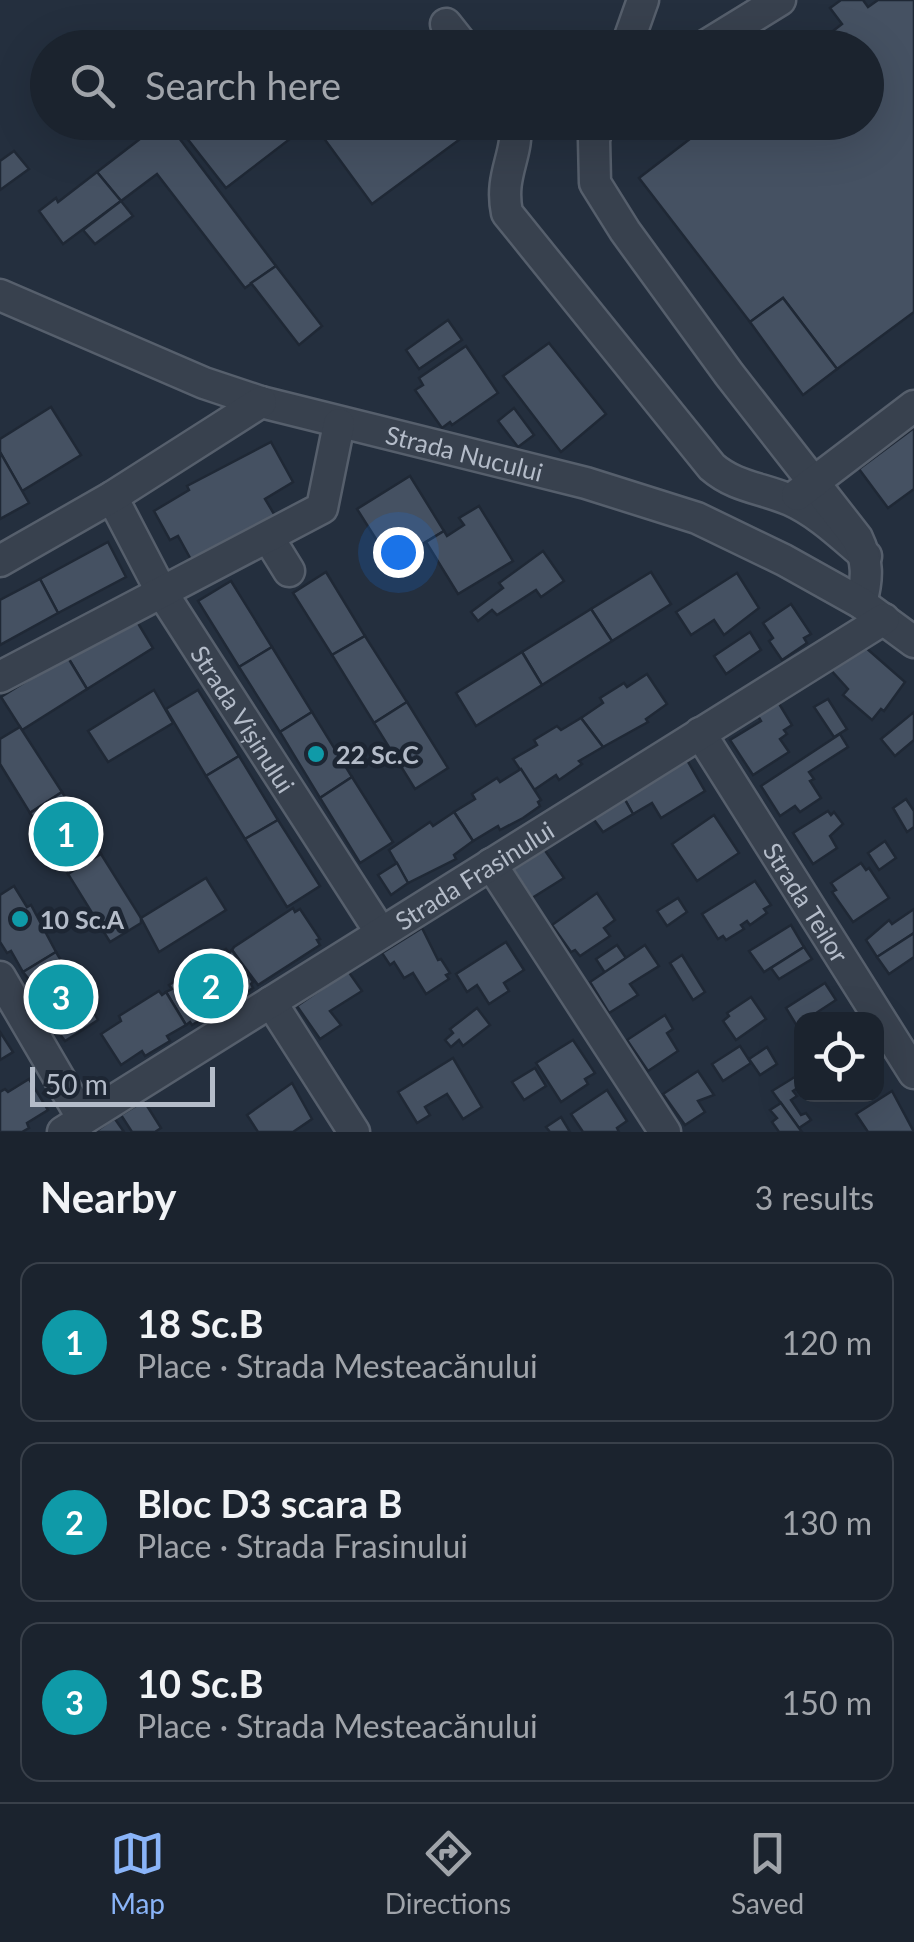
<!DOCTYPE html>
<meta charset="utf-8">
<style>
:root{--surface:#1b232e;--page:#282f3a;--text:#f1f3f6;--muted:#a0a4aa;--line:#39404a;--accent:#8ab4f8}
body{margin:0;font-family:Lato,sans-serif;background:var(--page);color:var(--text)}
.controls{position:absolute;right:30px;bottom:30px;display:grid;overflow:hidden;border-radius:20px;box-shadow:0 10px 40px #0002}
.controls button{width:90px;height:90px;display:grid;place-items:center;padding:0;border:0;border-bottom:2px solid var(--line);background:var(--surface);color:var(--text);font:50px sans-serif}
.scale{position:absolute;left:30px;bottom:25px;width:185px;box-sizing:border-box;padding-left:10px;border:5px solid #b4bcc9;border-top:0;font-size:28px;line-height:35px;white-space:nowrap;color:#b4bcc9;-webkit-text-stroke:8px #1d2633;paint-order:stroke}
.you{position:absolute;left:398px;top:552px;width:35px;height:35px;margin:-25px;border:8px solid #fff;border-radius:50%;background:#1a73e8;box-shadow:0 0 0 15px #1a73e833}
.badge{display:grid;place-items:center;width:65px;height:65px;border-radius:50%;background:var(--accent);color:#fff;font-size:32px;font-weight:700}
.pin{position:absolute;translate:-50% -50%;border:5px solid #fff;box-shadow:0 2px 10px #0006}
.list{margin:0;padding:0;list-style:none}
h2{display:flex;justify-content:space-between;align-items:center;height:130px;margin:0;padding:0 40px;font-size:42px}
h2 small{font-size:32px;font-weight:400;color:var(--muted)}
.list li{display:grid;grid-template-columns:65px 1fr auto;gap:30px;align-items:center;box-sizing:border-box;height:160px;margin:0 20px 20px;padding:0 20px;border:2px solid var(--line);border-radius:20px}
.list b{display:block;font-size:38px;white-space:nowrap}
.list p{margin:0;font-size:32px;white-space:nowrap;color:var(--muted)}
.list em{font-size:32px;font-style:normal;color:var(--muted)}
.icon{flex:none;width:55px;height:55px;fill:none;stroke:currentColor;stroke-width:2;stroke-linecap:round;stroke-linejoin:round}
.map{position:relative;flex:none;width:914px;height:1132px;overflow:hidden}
.search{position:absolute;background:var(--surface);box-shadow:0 10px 40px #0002;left:30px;right:30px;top:30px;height:110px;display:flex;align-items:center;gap:25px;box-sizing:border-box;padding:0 35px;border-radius:55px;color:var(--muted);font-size:38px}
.sheet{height:670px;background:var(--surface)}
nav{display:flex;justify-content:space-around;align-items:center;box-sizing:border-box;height:140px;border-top:2px solid var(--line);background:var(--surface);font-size:28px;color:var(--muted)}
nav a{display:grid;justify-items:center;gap:5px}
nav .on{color:var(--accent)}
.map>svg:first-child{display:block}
.building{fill:#455162;stroke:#1f2835;stroke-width:2.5}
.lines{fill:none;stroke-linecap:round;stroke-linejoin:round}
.minor-casing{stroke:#565f6c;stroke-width:35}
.minor{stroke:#38414e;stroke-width:30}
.culture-dot{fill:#0f9aa8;stroke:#1d2633;stroke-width:4}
.labels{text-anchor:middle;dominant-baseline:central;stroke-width:9;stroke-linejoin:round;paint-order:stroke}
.street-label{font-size:25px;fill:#b4bcc9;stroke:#1d2633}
.poi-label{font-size:25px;font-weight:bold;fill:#b4bcc9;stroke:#1d2633;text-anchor:start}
</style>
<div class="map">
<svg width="914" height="1132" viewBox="0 0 914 1132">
<rect width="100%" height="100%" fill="#242f3e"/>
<g class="building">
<path d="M841 0H863L868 7 878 0H914V312L837 369 783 298 750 322 639 178 712 122H866V48H811L842 24 830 8Z"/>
<path d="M162 122H167L276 266 245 288 157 174 121 201 97 172Z"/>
<path d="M299 122 302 125 296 129 299 132 226 188 175 123Z"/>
<path d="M312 122H458L467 134 372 204Z"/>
<path d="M14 151 29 169 0 190V161Z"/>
<path d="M97 172 121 201 63 244 39 211 56 198 58 202Z"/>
<path d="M121 201 133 216 95 244 83 230Z"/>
<path d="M276 266 322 326 299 345 251 283Z"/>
<path d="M783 298 837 369 803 395 750 322Z"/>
<path d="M448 320 462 340 419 369 406 350Z"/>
<path d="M549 343 606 414 561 452 503 376Z"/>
<path d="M466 346 498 393 452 425 450 422 442 428 415 390 423 385 419 378Z"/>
<path d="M51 407 81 455 22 491 0 452V439Z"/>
<path d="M514 408 534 435 518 447 498 421Z"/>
<path d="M914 428V489L888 508 859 469Z"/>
<path d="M271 442 293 482 265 499 277 519 194 565 178 536 170 540 154 511 189 490 187 486Z"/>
<path d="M0 452 29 503 0 519Z"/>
<path d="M410 476 444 531 391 563 357 509Z"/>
<path d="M479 506 513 561 458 594 426 542 444 531 447 536 464 525 459 518Z"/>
<path d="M108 542 126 577 58 613 40 579Z"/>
<path d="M543 551 564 581 541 597 536 590 497 615 492 610 478 621 471 612 503 588 499 583Z"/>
<path d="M326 572 365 636 332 655 293 593Z"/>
<path d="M651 572 671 604 612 641 591 609Z"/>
<path d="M737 573 759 608 724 635 714 620 691 635 676 612Z"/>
<path d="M40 579 58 613 0 645V600Z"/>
<path d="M231 581 272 647 239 667 198 601Z"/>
<path d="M791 604 811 634 804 638 807 643 782 660 769 641 773 638 763 623Z"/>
<path d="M591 609 612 641 542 685 522 652Z"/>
<path d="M133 615 153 648 87 689 67 656Z"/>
<path d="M750 632 761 650 726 674 714 656Z"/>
<path d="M365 636 407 702 374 723 332 655Z"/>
<path d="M272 647 312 712 280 732 239 667Z"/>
<path d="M865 647 905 682 884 711 881 709 872 720 843 695 848 689 830 669Z"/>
<path d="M522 652 542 685 476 726 456 693Z"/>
<path d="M67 656 87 689 22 730 1 697Z"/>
<path d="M647 674 667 704 646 719 648 722 603 747 581 718 603 703 600 698 624 683 627 687Z"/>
<path d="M154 690 173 723 108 762 88 731Z"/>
<path d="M198 690 239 756 206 776 166 709Z"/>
<path d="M828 699 847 729 834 737 814 707Z"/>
<path d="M407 702 448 768 415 789 374 723Z"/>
<path d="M778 702 792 725 784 730 787 734 780 739 789 752 753 775 730 740 761 721 758 716Z"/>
<path d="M312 712 352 777 320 798 280 732Z"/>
<path d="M914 712V740L895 756 881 739Z"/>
<path d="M581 718 603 747 579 761 582 764 559 780 556 775 534 790 513 759 537 745 534 740 557 726 561 730Z"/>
<path d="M20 727 62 792 30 813 0 764V739Z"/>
<path d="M840 734 848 747 809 772 814 779 810 781 821 798 800 812 795 806 780 816 761 786Z"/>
<path d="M239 756 278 820 245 839 206 776Z"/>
<path d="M687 760 705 791 661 818 652 803 633 814 624 798Z"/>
<path d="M521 769 541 800 538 802 540 806 523 818 500 830 498 826 473 841 454 812 475 799 472 794 497 778 500 782Z"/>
<path d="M352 777 393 842 360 863 320 798Z"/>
<path d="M62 792 101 854 68 874 30 813Z"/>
<path d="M624 798 633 814 603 832 592 817Z"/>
<path d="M906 799 914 811V827L907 832 893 808Z"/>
<path d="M828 811 831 815 834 812 843 824 830 836 837 848 813 864 793 833Z"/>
<path d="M454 812 473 841 454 855 456 859 408 883 389 850 430 822 433 826Z"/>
<path d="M714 815 739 853 697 881 672 844Z"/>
<path d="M278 820 320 886 287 907 245 839Z"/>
<path d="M885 841 896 858 879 870 868 853Z"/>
<path d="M544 849 564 878 532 898 513 869Z"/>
<path d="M101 854 141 918V923L110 942 68 874Z"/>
<path d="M397 863 408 883 391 895 378 875Z"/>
<path d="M861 863 866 870 869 868 889 898 853 922 832 892 836 890 831 883Z"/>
<path d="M206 878 226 910 159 952 141 918Z"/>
<path d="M755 881 771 905 764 909 767 913 750 925 747 921 741 925 744 929 726 940 723 936 718 939 702 914Z"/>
<path d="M14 886 27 907 31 905 56 952 23 972 11 951 7 953 0 942V895Z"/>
<path d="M597 893 615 920 604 928 610 936 580 956 575 950 571 952 552 925Z"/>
<path d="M678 898 687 912 667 926 657 911Z"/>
<path d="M293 908 295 912 300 909 320 939 317 940 320 945 258 985 232 950 234 947Z"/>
<path d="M914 909V933L877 957 866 940 889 920 892 924Z"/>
<path d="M791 925 804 947 764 972 749 951Z"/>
<path d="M422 928 438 960 441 959 450 973 446 975 449 979 426 994 413 973 404 978 394 962 390 965 382 953Z"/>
<path d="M914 933V957L889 974 877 957Z"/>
<path d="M506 942 524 970 504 983 509 991 489 1004 477 985 467 992 456 974Z"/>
<path d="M617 945 626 958 605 973 596 959Z"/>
<path d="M645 945 659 966 630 984 638 995 609 1013 590 982Z"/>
<path d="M804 947 812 959 779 979 771 968Z"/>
<path d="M226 949 229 953 232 950 253 982 251 984 253 988 192 1025 190 1022 186 1025 166 992 172 989 169 985Z"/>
<path d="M56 952 68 972 71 970 98 1020 65 1041 35 1000 33 996 39 992 23 972Z"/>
<path d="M682 955 705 992 693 1000 670 963Z"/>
<path d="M348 971 362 991 330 1011 341 1025 320 1039 297 1006Z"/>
<path d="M825 983 836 1000 807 1019H802L797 1026 786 1008Z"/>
<path d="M159 991 162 995 166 992 186 1025 167 1036 170 1041 145 1056 142 1051 121 1065 101 1034 121 1021 119 1016Z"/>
<path d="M751 997 766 1019 736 1040 723 1021 729 1016 727 1013Z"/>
<path d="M477 1008 490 1025 463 1046 459 1040 451 1047 445 1040 453 1033 450 1029Z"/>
<path d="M665 1015 673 1029 667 1033 678 1051 648 1071 627 1040Z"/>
<path d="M0 1032 13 1052 0 1060Z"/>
<path d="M573 1040 595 1073 585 1079 588 1084 561 1102 536 1063Z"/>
<path d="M740 1046 751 1063 723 1081 712 1064Z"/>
<path d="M767 1047 777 1064 760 1075 749 1059Z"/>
<path d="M453 1058 482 1107 463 1119 447 1094 425 1107 430 1115 417 1123 398 1092Z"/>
<path d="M535 1068 546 1086 524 1100 512 1082Z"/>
<path d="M698 1071 714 1095 698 1101 705 1112 685 1125 663 1094Z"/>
<path d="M798 1075 802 1085 793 1091 797 1096 791 1100 801 1115 806 1113 811 1120 799 1128 772 1091Z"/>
<path d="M29 1079 48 1110 27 1123 29 1128 22 1132H0V1092L5 1089 8 1092Z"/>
<path d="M292 1083 312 1119 293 1132H258L247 1115Z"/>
<path d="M607 1090 627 1121 617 1128 619 1132H583L571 1114Z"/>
<path d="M892 1091 914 1132H868L856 1114Z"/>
<path d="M144 1101 161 1128 155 1132H132L121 1115Z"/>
<path d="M781 1103 799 1128 802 1132H779L772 1122 777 1118 770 1110Z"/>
<path d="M561 1117 570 1132H550L546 1127Z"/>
<path d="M115 1119 124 1132H95L109 1122Z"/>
</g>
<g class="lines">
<defs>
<g id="minor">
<path d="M446 24 465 48"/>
<path d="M626 48 643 0"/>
<path d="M702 48 780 0"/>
<path d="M515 122C519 156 499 174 507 213L712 467C735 487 762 488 790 500 819 513 842 536 866 556"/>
<path d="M600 122 594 139 595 183 625 231 729 374 857 538C868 561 868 578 861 603"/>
<path id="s1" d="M0 295 204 383 261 402 586 483 697 518 784 560 861 603 914 642"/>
<path d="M797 495 914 406"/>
<path id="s2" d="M112 497 161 591 381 933"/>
<path d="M268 537 289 571"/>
<path d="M0 561 112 497 261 402"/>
<path d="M0 677 322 508 339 424"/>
<path id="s3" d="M700 733 914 1073"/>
<path d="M491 864 665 1132"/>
<path d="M0 977 83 1119"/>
<path d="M271 1002 354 1132"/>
<path id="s4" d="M63 1132 884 619"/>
</g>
</defs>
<use href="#minor" class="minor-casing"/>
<use href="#minor" class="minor"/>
</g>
<g class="culture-dot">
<circle cx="316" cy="754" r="10"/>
<circle cx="20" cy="919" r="10"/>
</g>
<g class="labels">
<g class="street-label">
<text stroke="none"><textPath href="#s1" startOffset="492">Strada Nucului</textPath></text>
<text stroke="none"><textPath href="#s2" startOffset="258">Strada Vișinului</textPath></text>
<text stroke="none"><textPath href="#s4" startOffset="485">Strada Frasinului</textPath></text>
<text stroke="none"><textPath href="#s3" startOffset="200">Strada Teilor</textPath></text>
</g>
<g class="poi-label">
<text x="336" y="754">22 Sc.C</text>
<text x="40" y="919">10 Sc.A</text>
</g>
</g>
</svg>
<div class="controls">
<button><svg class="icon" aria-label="locate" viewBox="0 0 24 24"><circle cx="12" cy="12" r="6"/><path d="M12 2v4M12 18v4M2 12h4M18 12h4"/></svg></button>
</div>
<div class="scale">50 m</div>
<div class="you"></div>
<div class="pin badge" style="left:66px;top:834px;background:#0f9aa8">1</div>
<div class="pin badge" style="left:211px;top:986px;background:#0f9aa8">2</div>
<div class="pin badge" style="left:61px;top:997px;background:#0f9aa8">3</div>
<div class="search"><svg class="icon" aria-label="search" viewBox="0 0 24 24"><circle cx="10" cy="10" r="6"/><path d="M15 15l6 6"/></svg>Search here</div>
</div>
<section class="sheet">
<h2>Nearby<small>3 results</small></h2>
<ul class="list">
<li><span class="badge" style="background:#0f9aa8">1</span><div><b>18 Sc.B</b><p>Place · Strada Mesteacănului</p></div><em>120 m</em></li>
<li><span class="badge" style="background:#0f9aa8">2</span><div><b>Bloc D3 scara B</b><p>Place · Strada Frasinului</p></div><em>130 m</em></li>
<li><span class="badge" style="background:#0f9aa8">3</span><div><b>10 Sc.B</b><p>Place · Strada Mesteacănului</p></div><em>150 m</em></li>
</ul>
</section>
<nav>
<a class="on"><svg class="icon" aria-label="map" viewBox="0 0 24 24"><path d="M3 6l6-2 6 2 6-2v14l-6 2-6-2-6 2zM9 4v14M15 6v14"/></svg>Map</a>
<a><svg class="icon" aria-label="directions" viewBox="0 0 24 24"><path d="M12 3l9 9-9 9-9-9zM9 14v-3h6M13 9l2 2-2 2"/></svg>Directions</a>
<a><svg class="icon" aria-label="saved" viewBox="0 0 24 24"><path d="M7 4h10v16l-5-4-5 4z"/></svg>Saved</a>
</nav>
